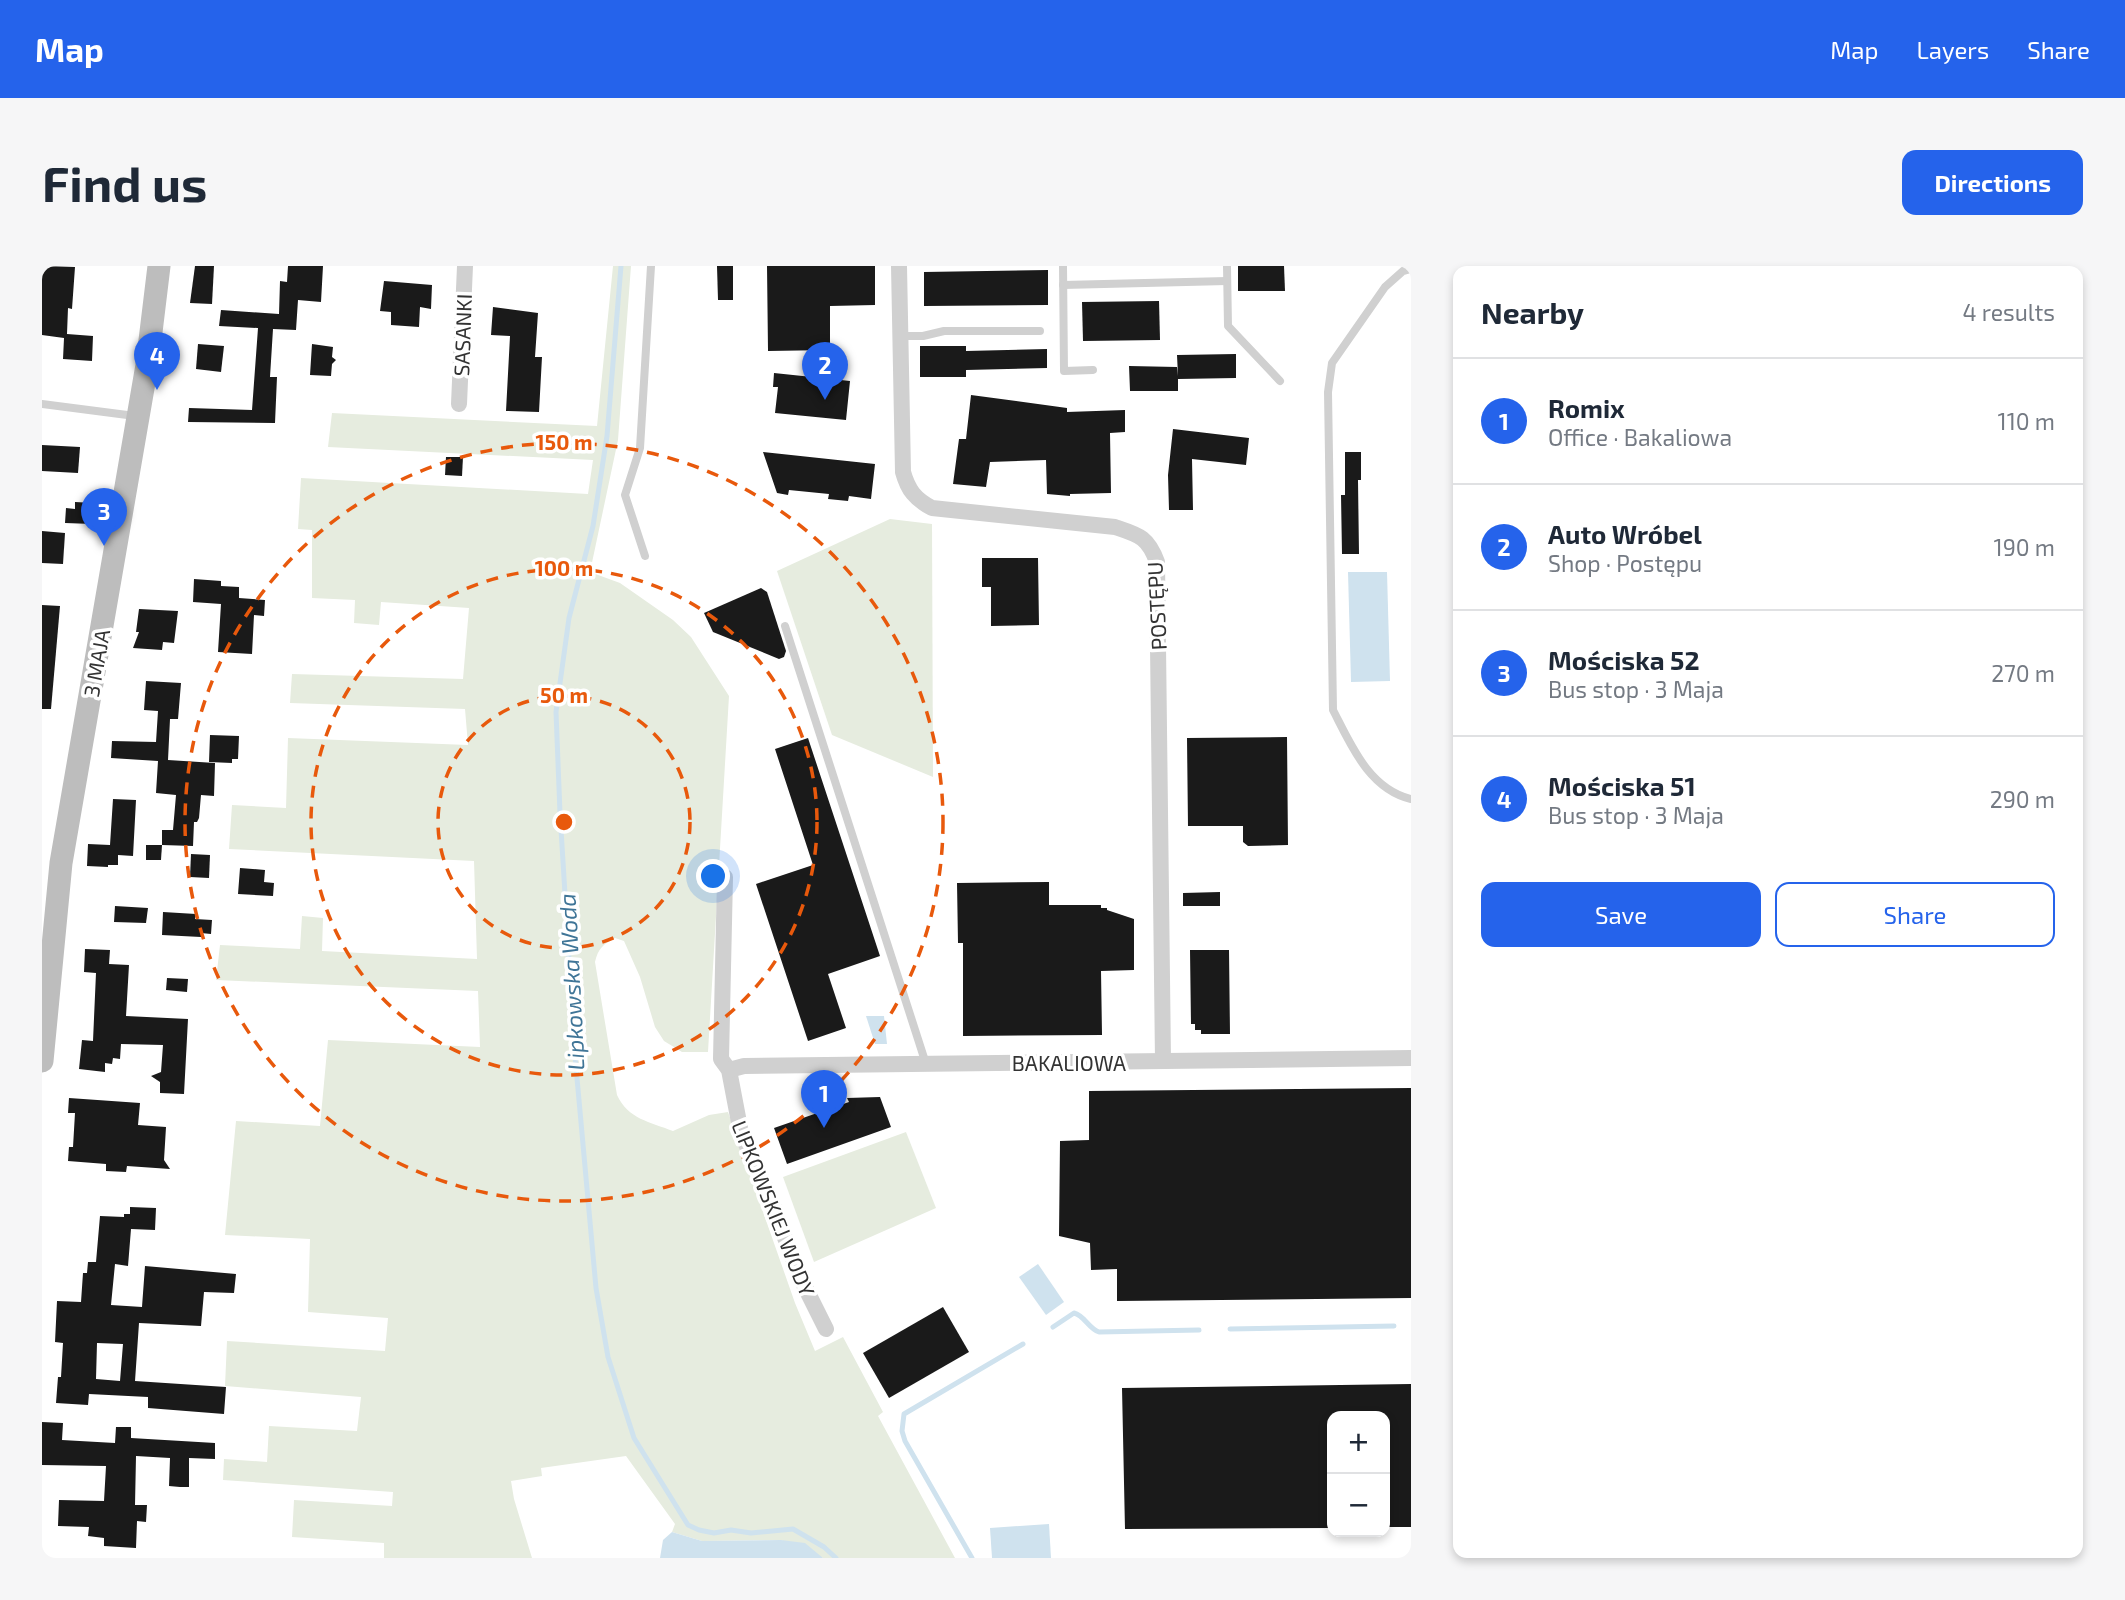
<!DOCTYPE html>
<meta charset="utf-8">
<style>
:root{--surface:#fff;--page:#f6f6f7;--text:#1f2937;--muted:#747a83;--line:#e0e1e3;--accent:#2563eb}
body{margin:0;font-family:"Exo 2",sans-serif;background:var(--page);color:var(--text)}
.controls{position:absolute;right:21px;bottom:21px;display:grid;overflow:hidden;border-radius:14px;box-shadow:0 4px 10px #0003}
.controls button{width:63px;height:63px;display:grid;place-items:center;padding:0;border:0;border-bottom:2px solid var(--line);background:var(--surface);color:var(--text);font:35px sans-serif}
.you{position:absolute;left:672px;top:611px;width:24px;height:24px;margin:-18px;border:5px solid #fff;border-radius:50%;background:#1a73e8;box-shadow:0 0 0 10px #1a73e833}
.badge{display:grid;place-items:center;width:46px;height:46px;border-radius:50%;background:var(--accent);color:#fff;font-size:23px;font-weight:700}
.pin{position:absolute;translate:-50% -58px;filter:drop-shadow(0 2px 4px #0008)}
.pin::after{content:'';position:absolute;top:37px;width:24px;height:21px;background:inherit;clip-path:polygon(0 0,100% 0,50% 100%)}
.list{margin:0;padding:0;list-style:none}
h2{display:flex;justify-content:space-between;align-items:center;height:91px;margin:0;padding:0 28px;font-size:30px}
h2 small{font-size:23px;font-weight:400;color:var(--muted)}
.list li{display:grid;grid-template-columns:46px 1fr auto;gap:21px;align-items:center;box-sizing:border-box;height:126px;padding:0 28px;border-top:2px solid var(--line)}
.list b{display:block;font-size:26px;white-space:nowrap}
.list p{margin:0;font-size:23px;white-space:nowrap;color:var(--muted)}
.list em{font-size:23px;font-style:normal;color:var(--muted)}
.actions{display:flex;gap:14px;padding:21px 28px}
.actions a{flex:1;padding:16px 0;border:2px solid var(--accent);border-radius:14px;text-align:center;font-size:24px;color:var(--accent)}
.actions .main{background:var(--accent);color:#fff}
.map{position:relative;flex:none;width:1369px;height:1292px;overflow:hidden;border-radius:14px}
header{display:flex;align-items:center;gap:42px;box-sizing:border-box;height:98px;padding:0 35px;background:var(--accent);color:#fff}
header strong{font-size:33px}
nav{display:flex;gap:38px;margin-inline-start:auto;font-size:24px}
.intro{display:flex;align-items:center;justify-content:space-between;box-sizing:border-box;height:168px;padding:0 42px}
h1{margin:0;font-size:49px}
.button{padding:18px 32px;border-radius:14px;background:var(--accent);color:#fff;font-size:24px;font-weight:700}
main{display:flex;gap:42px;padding:0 42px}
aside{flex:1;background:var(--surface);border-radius:14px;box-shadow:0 4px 10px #0003}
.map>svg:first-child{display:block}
.green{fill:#e6ecdf}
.water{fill:#cfe2ee}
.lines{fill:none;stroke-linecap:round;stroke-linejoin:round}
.stream{stroke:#cfe2ee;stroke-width:5}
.building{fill:#1a1a1a;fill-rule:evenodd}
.service{stroke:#d0d0d0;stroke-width:8}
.minor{stroke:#d0d0d0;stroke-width:16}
.secondary{stroke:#bdbdbd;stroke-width:23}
.ring{fill:none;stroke:#e8590c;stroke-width:3.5;stroke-dasharray:12 9}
.labels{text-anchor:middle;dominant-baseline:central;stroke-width:7;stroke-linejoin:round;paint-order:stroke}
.street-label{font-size:21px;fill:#333;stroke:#fff}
.water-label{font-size:23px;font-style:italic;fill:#3f7597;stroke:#fff}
.centre{fill:#e8590c;stroke:#fff;stroke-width:3.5}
.ring-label{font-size:21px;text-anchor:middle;font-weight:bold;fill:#e8590c;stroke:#fff;stroke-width:7;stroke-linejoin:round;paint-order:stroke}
</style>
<header>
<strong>Map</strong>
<nav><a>Map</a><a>Layers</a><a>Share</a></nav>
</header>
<div class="intro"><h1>Find us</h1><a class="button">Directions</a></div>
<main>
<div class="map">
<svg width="1369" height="1292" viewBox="0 0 1369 1292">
<rect width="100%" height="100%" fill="#fff"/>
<g class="green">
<path d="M571 0H589L576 174 548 306 578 317 631 354 649 371 687 430 666 786H640L622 775 613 761 598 711 582 675 573 672C561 678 556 683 553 696L575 829C586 853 608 856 631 865L667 849 686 846 753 1037 773 1085 801 1071 841 1146 836 1150 913 1292H781L739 1274 660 1275 630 1266 633 1258 584 1190 499 1202 500 1210 469 1215 472 1233 490 1292H342V1277L250 1271 252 1234 350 1240 351 1226 181 1214 182 1193 225 1196 227 1160 315 1165 319 1131 183 1120 185 1075 343 1085 346 1052 266 1046 268 973 183 969 194 855 278 860 286 774 438 781 436 725 174 714 178 679 258 683 260 650 281 652 280 685 435 693 432 595 187 583 190 539 244 542 246 472 426 479 423 443 248 437 250 408 421 413 427 342 339 336 337 359 312 357 313 334 270 332V264L256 263 259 212 546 228 551 194 286 181 290 147 555 160Z"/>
<path d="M848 253 890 258 891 511 790 469 735 305Z"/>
<path d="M864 866 894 942 772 996 741 911Z"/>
</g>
<g class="water">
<path d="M1306 306H1345L1348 415 1309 416Z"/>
<path d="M824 750H842L845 778H833Z"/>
<path d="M996 998 1022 1036 1004 1049 977 1011Z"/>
<path d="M1007 1258 1009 1292H950L948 1262Z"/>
<path d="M630 1266 660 1275 739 1274 763 1277 781 1292H618L621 1274Z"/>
</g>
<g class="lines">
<g class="stream">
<path d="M579 0 565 170 551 260 527 352 514 446 518 547 533 790 554 1022 566 1091 592 1172 646 1259 657 1264 672 1267 689 1264 709 1267 751 1263 782 1281 794 1292"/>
<path d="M1011 1061 1032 1047C1043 1050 1046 1062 1057 1066L1157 1064"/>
<path d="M1188 1063 1352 1060"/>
<path d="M930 1292 863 1175 860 1165 862 1148 981 1078"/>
</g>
</g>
<g class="building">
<path d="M0 0 33 1 30 43 26 42 25 68 51 70 50 95 21 93 22 72 0 69Z"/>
<path d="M153 0H172L170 38 148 37Z"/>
<path d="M246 0H281L279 36 256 34 254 64 231 63 228 111H235L233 157 146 156 147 142 210 144 216 62 177 60 179 44 237 48 238 15 245 16Z"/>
<path d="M675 0H691V34H676Z"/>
<path d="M725 0H833V39L788 40V84L726 85Z"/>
<path d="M1196 0H1242L1243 25H1196Z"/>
<path d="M1006 4V39L882 40V6Z"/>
<path d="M342 15 390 19 389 43 378 41 377 61 349 59V46L338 45Z"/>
<path d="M1117 35 1118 74 1041 75 1040 36Z"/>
<path d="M451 41 496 47 493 91H500L497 146 464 145 468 70 449 69Z"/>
<path d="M156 78 182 80 179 106 154 103Z"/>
<path d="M270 78 291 81 290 91 294 94 290 98 289 110 268 109Z"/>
<path d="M878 80H924V85L1005 83V102L924 104V111H878Z"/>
<path d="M1194 88V112L1136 113V125H1088L1087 100 1135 101 1136 110 1135 89Z"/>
<path d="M732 107 808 115 804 154 733 147 736 121H731Z"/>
<path d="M929 129 1025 142V146L1083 144V166L1068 167 1069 227 1028 228V230L1005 228 1004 194 948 196 944 221 911 218 917 173H924Z"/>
<path d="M1131 163 1207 172 1204 199 1150 193 1151 244H1127L1126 209Z"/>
<path d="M0 179 38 181 36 207 0 205Z"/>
<path d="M721 186 833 198 829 233 807 230 806 235 786 233 787 228 747 224 746 229 735 227Z"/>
<path d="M1303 186H1319V214H1316L1317 288H1300L1299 229H1303Z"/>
<path d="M404 191H421L420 210 403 209Z"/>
<path d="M33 236 52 237 51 258 23 257 24 242 33 243Z"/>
<path d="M0 265 23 267 21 298 0 297Z"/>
<path d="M940 292H996L997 359 949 360V321H940Z"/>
<path d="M152 313 179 315V320L197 321V332L223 334 222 350 212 349 210 388 176 386 179 338 151 336Z"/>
<path d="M719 322 725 326 744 385 742 391 737 393 671 366 662 347Z"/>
<path d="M0 339 18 340 9 443H0Z"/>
<path d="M97 343 136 345 132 377 121 376 120 384 91 382 97 366H94Z"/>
<path d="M104 415 139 417 136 453H128L126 494 173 497 172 530 159 529 157 552 155 556H152L151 580 120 579V564H131L134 529 114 527 116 495 69 492 70 475 114 476 116 445 102 444Z"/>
<path d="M168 469 197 470 196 493H190V497L167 496Z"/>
<path d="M1245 471 1246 579 1206 580 1201 576V560H1146L1145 472Z"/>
<path d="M766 472 838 690 786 708 804 762 766 775 714 618 771 599 733 483Z"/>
<path d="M71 533 94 534 91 590 76 589V599H66V601L45 600 46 578 68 579Z"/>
<path d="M104 579H120L119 594H104Z"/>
<path d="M149 588 168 589 167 612 148 611Z"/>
<path d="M198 602 223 604 222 616 232 617 231 630 196 628Z"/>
<path d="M1007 616V639H1059V642H1065V644L1092 653V704L1059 705 1060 769 921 770V677H916L915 617Z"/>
<path d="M1178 626V640H1141V627Z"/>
<path d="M73 640 106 642 104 657 72 656Z"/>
<path d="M121 646 154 648 153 653 170 654 169 668 159 667V671L120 669Z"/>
<path d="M43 683 68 684 67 698 87 699 84 750 146 753 142 828 118 827V816L109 810 119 806 121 779 79 778 78 793 71 792 70 798 63 797V806L37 803 40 774 51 775 54 707 42 706Z"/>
<path d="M1148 684H1187L1188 768H1159V764H1153V758H1149Z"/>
<path d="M125 712 146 713 145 726 124 724Z"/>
<path d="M1369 822V1032L1075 1035V1003L1049 1004 1048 977 1017 970 1018 875 1047 874V825Z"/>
<path d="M838 831 849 861 745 898 732 862 807 836 805 832Z"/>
<path d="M27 832 98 837 96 859 124 861 122 894 128 903 85 900 84 906 64 905V898L26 895 27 881H31L33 847H26Z"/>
<path d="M88 941 114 942 113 964 89 963 86 1000 73 998 69 1039 100 1041 103 1000 194 1008 192 1027 162 1026 159 1060 97 1057 93 1115 184 1121 182 1148 106 1142V1131L47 1128 46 1139 14 1137 16 1111H19L21 1077 13 1076 15 1035 39 1036 41 1007H45L46 996H54L58 950 82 951V948H88ZM55 1077 81 1078 78 1115 54 1113Z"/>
<path d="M901 1041 927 1086 847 1132 821 1087Z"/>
<path d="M1369 1118V1261H1343V1150H1290V1262L1083 1263 1080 1122Z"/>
<path d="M0 1156 21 1157 20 1174 73 1177 74 1161H89V1172L173 1177V1193L147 1192V1221H138L127 1220 128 1192 94 1190 93 1239H105L104 1256 95 1255 94 1282 62 1280V1272L46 1270 47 1261 16 1260 17 1234 62 1235 64 1200 0 1199Z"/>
</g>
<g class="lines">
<g class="service">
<path d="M1021 0 1022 105 1051 104"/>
<path d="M1185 0 1186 60 1238 115"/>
<path d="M1369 3 1361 5 1343 21 1290 97 1286 126 1291 444C1309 479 1327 523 1369 533"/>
<path d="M1021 19 1185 15"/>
<path d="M858 70H881L902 65H998"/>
<path d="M0 138 93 150"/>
<path d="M603 290 583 229 598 182 609 0"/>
<path d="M743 360 884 798"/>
</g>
<g class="minor">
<path d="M857 0 861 206C866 224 873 233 890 242L1073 261C1097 269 1106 271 1115 296L1121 795"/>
<path d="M417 138 423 0"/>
<path d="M683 611 679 793 687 804 699 867 728 931 756 1007 784 1063"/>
<path d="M687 804 702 800 1369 792"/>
</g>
<path class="secondary" d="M0 795 19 597 105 99 117 0"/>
</g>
<g class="ring">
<circle cx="522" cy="556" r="126"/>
<circle cx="522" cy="556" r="253"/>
<circle cx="522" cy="556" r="379"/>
</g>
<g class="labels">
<g class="street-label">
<text transform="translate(420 69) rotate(-88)">SASANKI</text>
<text transform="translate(1114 340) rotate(-93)">POSTĘPU</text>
<text transform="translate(54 397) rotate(-80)">3 MAJA</text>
<text x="1027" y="796">BAKALIOWA</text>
<text transform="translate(732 942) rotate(68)">LIPKOWSKIEJ WODY</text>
</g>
<g class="water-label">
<text transform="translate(529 716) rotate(-93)">Lipkowska Woda</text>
</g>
</g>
<circle cx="522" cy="556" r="10" class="centre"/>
<g class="ring-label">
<text x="522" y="184">150 m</text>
<text x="522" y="310">100 m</text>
<text x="522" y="437">50 m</text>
</g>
</svg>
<div class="controls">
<button>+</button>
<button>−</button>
</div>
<div class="you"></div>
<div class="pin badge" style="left:782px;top:862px">1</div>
<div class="pin badge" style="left:783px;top:134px">2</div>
<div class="pin badge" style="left:62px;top:280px">3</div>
<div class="pin badge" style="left:115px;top:124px">4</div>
</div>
<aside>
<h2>Nearby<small>4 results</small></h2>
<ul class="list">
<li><span class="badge">1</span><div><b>Romix</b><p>Office · Bakaliowa</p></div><em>110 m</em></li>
<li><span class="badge">2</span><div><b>Auto Wróbel</b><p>Shop · Postępu</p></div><em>190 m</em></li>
<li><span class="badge">3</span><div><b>Mościska 52</b><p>Bus stop · 3 Maja</p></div><em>270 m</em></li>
<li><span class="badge">4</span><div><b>Mościska 51</b><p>Bus stop · 3 Maja</p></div><em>290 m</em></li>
</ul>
<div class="actions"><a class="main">Save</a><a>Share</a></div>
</aside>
</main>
